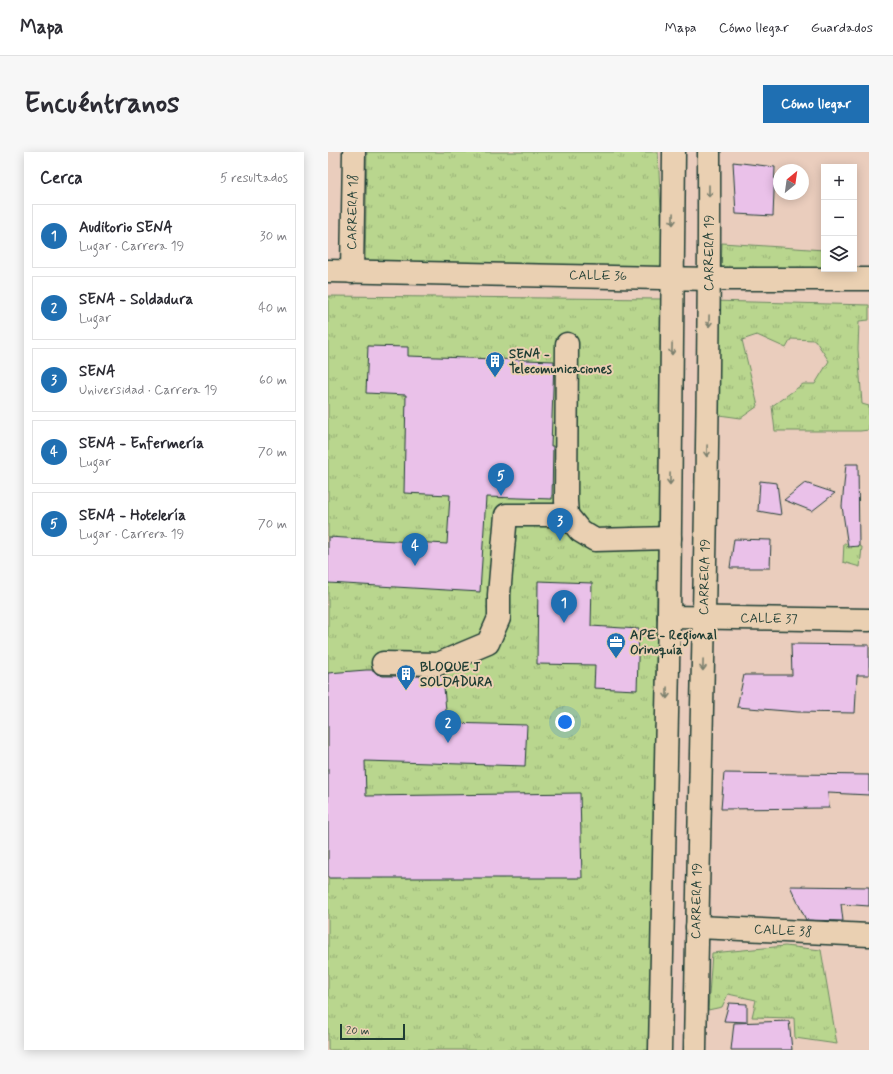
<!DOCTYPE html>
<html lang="es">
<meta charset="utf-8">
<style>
:root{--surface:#fff;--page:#f7f7f7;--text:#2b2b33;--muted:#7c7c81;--line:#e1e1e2;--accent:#1f6fb2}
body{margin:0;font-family:Mynerve,sans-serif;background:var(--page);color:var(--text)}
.controls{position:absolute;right:12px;top:12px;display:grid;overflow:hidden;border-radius:0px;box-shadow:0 2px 10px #0003}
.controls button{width:36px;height:36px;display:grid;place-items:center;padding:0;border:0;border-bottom:1px solid var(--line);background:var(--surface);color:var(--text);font:20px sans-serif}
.compass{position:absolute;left:445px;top:12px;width:36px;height:36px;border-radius:50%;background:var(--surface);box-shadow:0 2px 10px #0003;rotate:29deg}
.scale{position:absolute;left:12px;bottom:10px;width:65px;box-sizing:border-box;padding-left:4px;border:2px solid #1f3d34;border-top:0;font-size:11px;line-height:14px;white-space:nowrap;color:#1f3d34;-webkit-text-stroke:3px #ead0b2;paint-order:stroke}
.you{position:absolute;left:237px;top:570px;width:14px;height:14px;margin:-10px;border:3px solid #fff;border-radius:50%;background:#1a73e8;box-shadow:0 0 0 6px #1a73e833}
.badge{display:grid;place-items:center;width:26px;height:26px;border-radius:50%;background:var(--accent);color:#fff;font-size:13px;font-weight:700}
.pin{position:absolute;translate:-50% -33px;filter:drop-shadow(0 1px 2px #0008)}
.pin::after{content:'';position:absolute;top:21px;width:14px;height:12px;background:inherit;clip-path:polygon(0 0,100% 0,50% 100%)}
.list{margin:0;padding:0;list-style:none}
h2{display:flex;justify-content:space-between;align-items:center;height:52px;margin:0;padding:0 16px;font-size:17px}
h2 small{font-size:13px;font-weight:400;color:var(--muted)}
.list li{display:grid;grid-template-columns:26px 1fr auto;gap:12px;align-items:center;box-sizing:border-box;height:64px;margin:0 8px 8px;padding:0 8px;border:1px solid var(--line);border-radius:0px}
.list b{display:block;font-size:15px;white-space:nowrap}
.list p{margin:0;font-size:13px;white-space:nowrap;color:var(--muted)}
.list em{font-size:13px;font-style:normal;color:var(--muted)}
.icon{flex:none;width:22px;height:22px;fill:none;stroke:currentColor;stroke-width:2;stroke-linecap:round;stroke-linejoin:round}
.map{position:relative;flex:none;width:541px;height:898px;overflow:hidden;border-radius:0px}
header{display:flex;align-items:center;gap:24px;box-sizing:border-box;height:56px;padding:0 20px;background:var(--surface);border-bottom:1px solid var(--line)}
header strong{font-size:19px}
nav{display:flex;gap:22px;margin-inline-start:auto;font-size:14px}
.intro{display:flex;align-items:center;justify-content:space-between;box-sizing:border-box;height:96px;padding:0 24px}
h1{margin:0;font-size:28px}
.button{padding:10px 18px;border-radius:0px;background:var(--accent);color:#fff;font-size:14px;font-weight:700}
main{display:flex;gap:24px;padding:0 24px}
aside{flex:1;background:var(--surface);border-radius:0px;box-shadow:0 2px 10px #0003}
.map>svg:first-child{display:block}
.grass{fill:url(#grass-tufts);stroke:#6c8a61}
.building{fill:#eac1e9;stroke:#1f3d34}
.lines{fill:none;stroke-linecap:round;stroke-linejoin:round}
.minor-casing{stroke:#1f3d34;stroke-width:25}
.tertiary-casing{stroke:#1f3d34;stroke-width:25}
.secondary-casing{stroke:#1f3d34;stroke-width:25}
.minor{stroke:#ead0b2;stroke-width:22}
.tertiary{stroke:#ead0b2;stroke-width:22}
.secondary{stroke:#ead0b2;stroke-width:22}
.oneway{stroke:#7a7f6d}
.labels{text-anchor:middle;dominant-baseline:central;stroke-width:4;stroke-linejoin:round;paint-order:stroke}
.street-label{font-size:13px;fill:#1f3d34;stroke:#ead0b2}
.poi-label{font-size:13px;font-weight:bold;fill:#1f3d34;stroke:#ead0b2;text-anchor:start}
</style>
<header>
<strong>Mapa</strong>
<nav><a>Mapa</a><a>Cómo llegar</a><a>Guardados</a></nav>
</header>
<div class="intro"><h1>Encuéntranos</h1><a class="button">Cómo llegar</a></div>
<main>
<aside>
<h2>Cerca<small>5 resultados</small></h2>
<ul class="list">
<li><span class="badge">1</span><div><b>Auditorio SENA</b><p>Lugar · Carrera 19</p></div><em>30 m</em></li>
<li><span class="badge">2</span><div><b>SENA - Soldadura</b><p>Lugar</p></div><em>40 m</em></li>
<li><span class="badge">3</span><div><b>SENA</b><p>Universidad · Carrera 19</p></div><em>60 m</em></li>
<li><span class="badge">4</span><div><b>SENA - Enfermería</b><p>Lugar</p></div><em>70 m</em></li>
<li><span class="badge">5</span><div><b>SENA - Hotelería</b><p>Lugar · Carrera 19</p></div><em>70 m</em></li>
</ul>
</aside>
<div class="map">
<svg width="541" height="898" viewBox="0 0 541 898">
<defs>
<pattern id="grass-tufts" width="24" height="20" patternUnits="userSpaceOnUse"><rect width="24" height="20" fill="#b9d68e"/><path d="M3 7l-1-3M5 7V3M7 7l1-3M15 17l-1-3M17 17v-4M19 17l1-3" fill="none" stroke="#96af75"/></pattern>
</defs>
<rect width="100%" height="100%" fill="#eacdbd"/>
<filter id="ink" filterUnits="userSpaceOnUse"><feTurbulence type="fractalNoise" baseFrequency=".025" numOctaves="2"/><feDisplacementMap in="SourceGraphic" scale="8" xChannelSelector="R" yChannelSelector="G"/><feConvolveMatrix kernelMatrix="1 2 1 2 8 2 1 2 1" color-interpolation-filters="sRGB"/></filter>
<g filter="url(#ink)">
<g class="grass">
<path d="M39 0H330L336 117 37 113Z"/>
<path d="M394 91 496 98V124L393 120Z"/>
<path d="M0 144 333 147 323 898H0Z"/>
<path d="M384 149 541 153V168L531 169 530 197 534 252 541 254V278L532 279H447L444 254 475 232H487L501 209 487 188 463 187 458 196 429 183 414 188 430 254 413 266 391 263Z"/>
<path d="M516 391 534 395 532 415 515 410Z"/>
<path d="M457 794 493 798 509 892 467 886 466 866 424 865 428 848 400 842 394 855 380 858 384 801Z"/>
</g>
<g class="building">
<path d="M405 10 447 15 445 64 408 62Z"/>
<path d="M40 194 80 195V204L226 209 223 294H225L224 347 158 345 152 440 0 431V385L119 392 122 343 76 341 78 243 38 241Z"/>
<path d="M518 312H530L531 394 520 395 514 354Z"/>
<path d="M432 329 449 331 453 363 430 359Z"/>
<path d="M477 331 507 341 484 359 456 348Z"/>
<path d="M406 387 443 388 442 416H402Z"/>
<path d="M210 429 264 431 263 474 311 477 309 538 266 536 267 513 209 512Z"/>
<path d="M463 492 541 493V523H529L527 561 470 560 409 555 416 523H464Z"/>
<path d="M38 518H45L49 522 55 524H110L115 523 119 571 199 573 197 614 37 609 38 644 252 641 254 726H0V521Z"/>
<path d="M396 621 541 623V643L500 641 501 656 393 657Z"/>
<path d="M462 734 541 735V754L513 752 515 769 478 768Z"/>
<path d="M401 851 419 852V870L396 869Z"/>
<path d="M461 869 464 898H403L406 871Z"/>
</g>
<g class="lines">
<defs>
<g id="minor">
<path d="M24 120 26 0"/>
<path d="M239 363 238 349 239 192"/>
<path d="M341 465 541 468"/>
<path d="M55 511 110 512 160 491 171 466V443L178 363H239L252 379 267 388 342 386"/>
<path d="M369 775 541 783"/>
</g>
<path id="tertiary" d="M0 119 382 127H541"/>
<g id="secondary">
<path d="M332 898 341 465 346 0"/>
<path d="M367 898C372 599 382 299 381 0"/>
</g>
</defs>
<use href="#minor" class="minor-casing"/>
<use href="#tertiary" class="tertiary-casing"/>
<use href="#secondary" class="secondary-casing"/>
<use href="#minor" class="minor"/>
<use href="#tertiary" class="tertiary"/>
<use href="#secondary" class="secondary"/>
</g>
<defs><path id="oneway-shaft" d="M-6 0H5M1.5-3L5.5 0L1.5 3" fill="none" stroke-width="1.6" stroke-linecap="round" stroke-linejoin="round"/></defs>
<g class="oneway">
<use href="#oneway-shaft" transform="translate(381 39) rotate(90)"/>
<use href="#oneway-shaft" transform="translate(345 67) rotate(91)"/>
<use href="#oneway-shaft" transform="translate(381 169) rotate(91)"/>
<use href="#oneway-shaft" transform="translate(344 197) rotate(91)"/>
<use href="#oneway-shaft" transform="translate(379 299) rotate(91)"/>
<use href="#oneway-shaft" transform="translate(342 327) rotate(91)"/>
<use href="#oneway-shaft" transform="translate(375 513) rotate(91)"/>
<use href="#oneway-shaft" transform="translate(339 541) rotate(91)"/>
</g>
</g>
<defs>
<symbol id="building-pin" viewBox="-11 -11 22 30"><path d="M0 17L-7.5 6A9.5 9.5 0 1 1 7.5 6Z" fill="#1f6fb2" stroke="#ead0b2"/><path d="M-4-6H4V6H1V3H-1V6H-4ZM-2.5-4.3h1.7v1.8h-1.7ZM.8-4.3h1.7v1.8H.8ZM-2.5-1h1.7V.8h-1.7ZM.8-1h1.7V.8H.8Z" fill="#fff"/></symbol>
<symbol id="office-pin" viewBox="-11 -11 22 30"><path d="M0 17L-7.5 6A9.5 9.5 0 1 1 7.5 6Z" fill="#1f6fb2" stroke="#ead0b2"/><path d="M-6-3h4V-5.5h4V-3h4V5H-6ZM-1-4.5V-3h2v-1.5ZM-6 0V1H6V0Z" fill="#fff"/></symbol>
</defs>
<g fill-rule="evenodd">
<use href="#building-pin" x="156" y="198" width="22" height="30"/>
<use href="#office-pin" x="277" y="479" width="22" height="30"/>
<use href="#building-pin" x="67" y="511" width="22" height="30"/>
</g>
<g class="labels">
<g class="street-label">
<text transform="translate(25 60) rotate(-89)">CARRERA 18</text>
<text transform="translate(381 101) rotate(-90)">CARRERA 19</text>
<text transform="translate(270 124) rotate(1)">CALLE 36</text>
<text transform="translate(377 425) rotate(-89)">CARRERA 19</text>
<text transform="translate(441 467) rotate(1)">CALLE 37</text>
<text transform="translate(369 749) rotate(-89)">CARRERA 19</text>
<text transform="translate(455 779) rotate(3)">CALLE 38</text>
</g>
<g class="poi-label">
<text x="181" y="202">SENA -<tspan x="181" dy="15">Telecomunicaciones</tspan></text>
<text x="302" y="483">APE - Regional<tspan x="302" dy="15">Orinoquía</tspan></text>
<text x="92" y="515">BLOQUE J<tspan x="92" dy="15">SOLDADURA</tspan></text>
</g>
</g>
</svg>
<div class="controls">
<button>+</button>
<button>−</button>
<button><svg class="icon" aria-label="layers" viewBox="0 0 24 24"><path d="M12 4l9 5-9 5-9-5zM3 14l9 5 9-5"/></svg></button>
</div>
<svg class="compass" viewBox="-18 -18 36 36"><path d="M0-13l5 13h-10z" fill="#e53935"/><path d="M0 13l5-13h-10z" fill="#7c7c81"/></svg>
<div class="scale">20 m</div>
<div class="you"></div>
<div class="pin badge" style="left:236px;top:471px">1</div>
<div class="pin badge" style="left:120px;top:591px">2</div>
<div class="pin badge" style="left:232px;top:389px">3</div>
<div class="pin badge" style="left:87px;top:414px">4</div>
<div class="pin badge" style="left:173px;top:344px">5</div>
</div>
</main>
